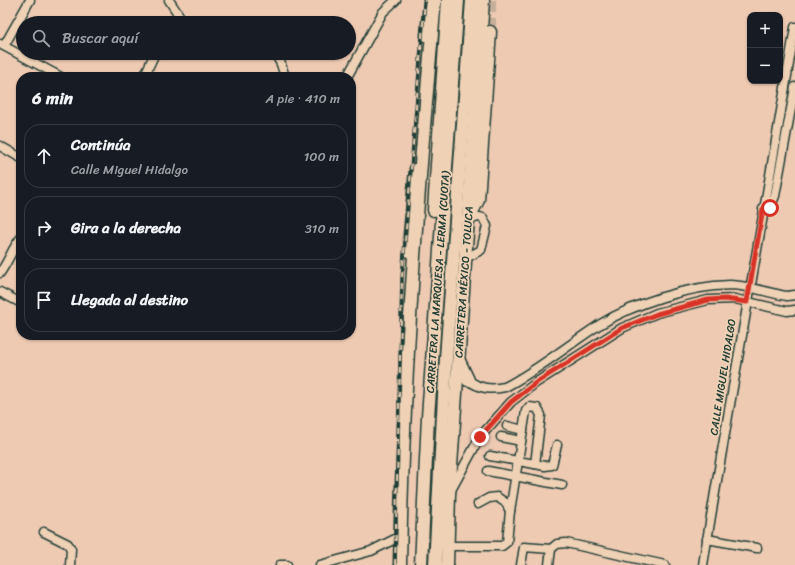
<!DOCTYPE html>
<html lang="es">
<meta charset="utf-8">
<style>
:root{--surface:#171b24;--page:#242831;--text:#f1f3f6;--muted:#9ea1a6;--line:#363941}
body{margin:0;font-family:Sriracha,sans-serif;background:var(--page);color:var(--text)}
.controls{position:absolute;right:12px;top:12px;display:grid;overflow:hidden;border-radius:8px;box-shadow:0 1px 3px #0004}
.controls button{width:36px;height:36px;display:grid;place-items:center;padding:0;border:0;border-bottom:1px solid var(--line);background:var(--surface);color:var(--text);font:20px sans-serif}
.stop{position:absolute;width:12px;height:12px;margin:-9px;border:3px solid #d93025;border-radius:50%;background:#fff}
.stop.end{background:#d93025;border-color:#fff;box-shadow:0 1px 4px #0008}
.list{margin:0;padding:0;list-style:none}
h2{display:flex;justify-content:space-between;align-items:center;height:52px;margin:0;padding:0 16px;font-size:17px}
h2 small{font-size:13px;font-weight:400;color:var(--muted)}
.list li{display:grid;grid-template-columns:26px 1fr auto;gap:12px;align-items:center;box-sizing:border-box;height:64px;margin:0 8px 8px;padding:0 8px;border:1px solid var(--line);border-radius:16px}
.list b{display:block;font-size:15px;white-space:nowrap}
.list p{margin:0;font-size:13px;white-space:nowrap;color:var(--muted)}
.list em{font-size:13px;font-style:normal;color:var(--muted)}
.icon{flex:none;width:22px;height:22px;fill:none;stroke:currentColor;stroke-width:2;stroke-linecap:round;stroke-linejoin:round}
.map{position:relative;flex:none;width:795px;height:565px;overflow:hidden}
.search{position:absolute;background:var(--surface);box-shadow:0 1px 3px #0004;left:16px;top:16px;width:340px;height:44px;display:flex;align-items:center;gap:10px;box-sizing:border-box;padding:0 14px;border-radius:22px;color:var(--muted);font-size:15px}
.panel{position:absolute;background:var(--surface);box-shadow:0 1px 3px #0004;left:16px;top:72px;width:340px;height:268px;border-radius:16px}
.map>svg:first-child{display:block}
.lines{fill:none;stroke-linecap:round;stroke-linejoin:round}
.highway-tunnel{stroke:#c5ae9a;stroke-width:12;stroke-dasharray:12 6;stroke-linecap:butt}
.minor-casing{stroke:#1f3d34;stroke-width:11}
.major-casing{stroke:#1f3d34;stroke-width:13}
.highway-casing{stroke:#1f3d34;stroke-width:15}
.minor{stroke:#efd1b5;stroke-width:8}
.major{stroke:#efd1b5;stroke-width:10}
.highway{stroke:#efd1b5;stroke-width:12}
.rail-casing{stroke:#1f3d34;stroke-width:3.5}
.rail{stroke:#efd1b5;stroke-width:2;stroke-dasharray:6;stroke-linecap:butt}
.route{stroke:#d93025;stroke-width:5}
.labels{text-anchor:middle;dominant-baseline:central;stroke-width:3.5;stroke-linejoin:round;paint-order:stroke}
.street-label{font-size:11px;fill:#1f3d34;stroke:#efd1b5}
</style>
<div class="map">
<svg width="795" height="565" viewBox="0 0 795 565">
<rect width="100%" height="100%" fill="#eecab3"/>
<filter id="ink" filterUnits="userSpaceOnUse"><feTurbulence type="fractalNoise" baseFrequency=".025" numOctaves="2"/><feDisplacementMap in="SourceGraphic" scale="8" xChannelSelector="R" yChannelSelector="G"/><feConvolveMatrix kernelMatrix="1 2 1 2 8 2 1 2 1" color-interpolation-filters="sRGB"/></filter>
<g filter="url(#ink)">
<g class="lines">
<path class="highway-tunnel" d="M490 0V32"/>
<defs>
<g id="minor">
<path d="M169 0 184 23"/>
<path d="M0 44 61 77"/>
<path d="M4 46 30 0"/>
<path d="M275 53 281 64 285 77"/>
<path d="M144 77 155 53"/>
<path d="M347 77 383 12 396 0"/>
<path d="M0 146 21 158"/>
<path d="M763 209 770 208 775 196 795 87"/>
<path d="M466 258 481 250 487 226 483 218 479 217 468 220"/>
<path d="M0 273C8 262 13 247 21 238"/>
<path d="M0 292 21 303"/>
<path d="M468 380C480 389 491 390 505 387 538 370 568 345 599 325 635 303 688 286 730 285 748 285 768 293 787 296L795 295"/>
<path d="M507 426 523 430"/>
<path d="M501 437 521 441"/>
<path d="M490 456 535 464"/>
<path d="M488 471 562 485"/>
<path d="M451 490 480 437 511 402 537 382 622 328 657 313 708 300 735 299 787 311 795 310"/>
<path d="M478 504 489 498 497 497 506 503 510 511"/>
<path d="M44 532 68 544 71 549 70 565"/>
<path d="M707 539 757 548"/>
<path d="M447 546H502L507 542 510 511 526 411 529 407 537 408 541 415 535 464 545 466 552 465 557 445"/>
<path d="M280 565H287"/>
<path d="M320 565 371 551 401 536"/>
<path d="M521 565 524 547 551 549 557 544 566 543 665 565"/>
<path d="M549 565 551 549"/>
<path d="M703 565C732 385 766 206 795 27"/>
</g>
<g id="major">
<path d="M426 36 429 0"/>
<path d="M410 253 409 235 415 169"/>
</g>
<g id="highway">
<path d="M434 210 448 0"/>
<path d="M471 214 478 200 490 32"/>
<path d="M459 361 468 380"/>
<path d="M400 565C403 376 418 188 435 0"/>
<path d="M421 565 428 417 458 0"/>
<path d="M435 565 446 358 472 0"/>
<path d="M447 565 449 495 483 0"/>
</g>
</defs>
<use href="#minor" class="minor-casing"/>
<use href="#major" class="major-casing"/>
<use href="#highway" class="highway-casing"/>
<use href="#minor" class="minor"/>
<use href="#major" class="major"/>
<use href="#highway" class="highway"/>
<defs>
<path id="rail" d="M395 565 402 278 425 0"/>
</defs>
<use href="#rail" class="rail-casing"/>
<use href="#rail" class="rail"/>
</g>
</g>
<g class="lines" filter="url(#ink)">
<path class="route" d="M480 437 511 402 537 382 622 328 657 314 708 300 725 299 747 302 763 209 770 208"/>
</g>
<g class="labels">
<g class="street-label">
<text transform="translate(438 282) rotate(-86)">CARRETERA LA MARQUESA - LERMA (CUOTA)</text>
<text transform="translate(464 282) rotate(-86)">CARRETERA MÉXICO - TOLUCA</text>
<text transform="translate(723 377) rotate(-81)">CALLE MIGUEL HIDALGO</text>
</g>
</g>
</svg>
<div class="controls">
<button>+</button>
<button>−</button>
</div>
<div class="stop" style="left:770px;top:208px"></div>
<div class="stop end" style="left:480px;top:437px"></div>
<div class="search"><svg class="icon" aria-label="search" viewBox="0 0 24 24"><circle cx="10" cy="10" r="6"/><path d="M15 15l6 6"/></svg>Buscar aquí</div>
<section class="panel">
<h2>6 min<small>A pie · 410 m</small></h2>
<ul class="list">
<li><svg class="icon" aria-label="ahead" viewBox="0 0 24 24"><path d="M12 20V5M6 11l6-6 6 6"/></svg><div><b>Continúa</b><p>Calle Miguel Hidalgo</p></div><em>100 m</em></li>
<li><svg class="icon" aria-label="right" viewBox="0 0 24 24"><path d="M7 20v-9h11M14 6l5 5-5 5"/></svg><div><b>Gira a la derecha</b></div><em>310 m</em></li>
<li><svg class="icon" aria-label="arrive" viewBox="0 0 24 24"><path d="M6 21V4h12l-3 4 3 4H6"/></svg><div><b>Llegada al destino</b></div></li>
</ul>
</section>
</div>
